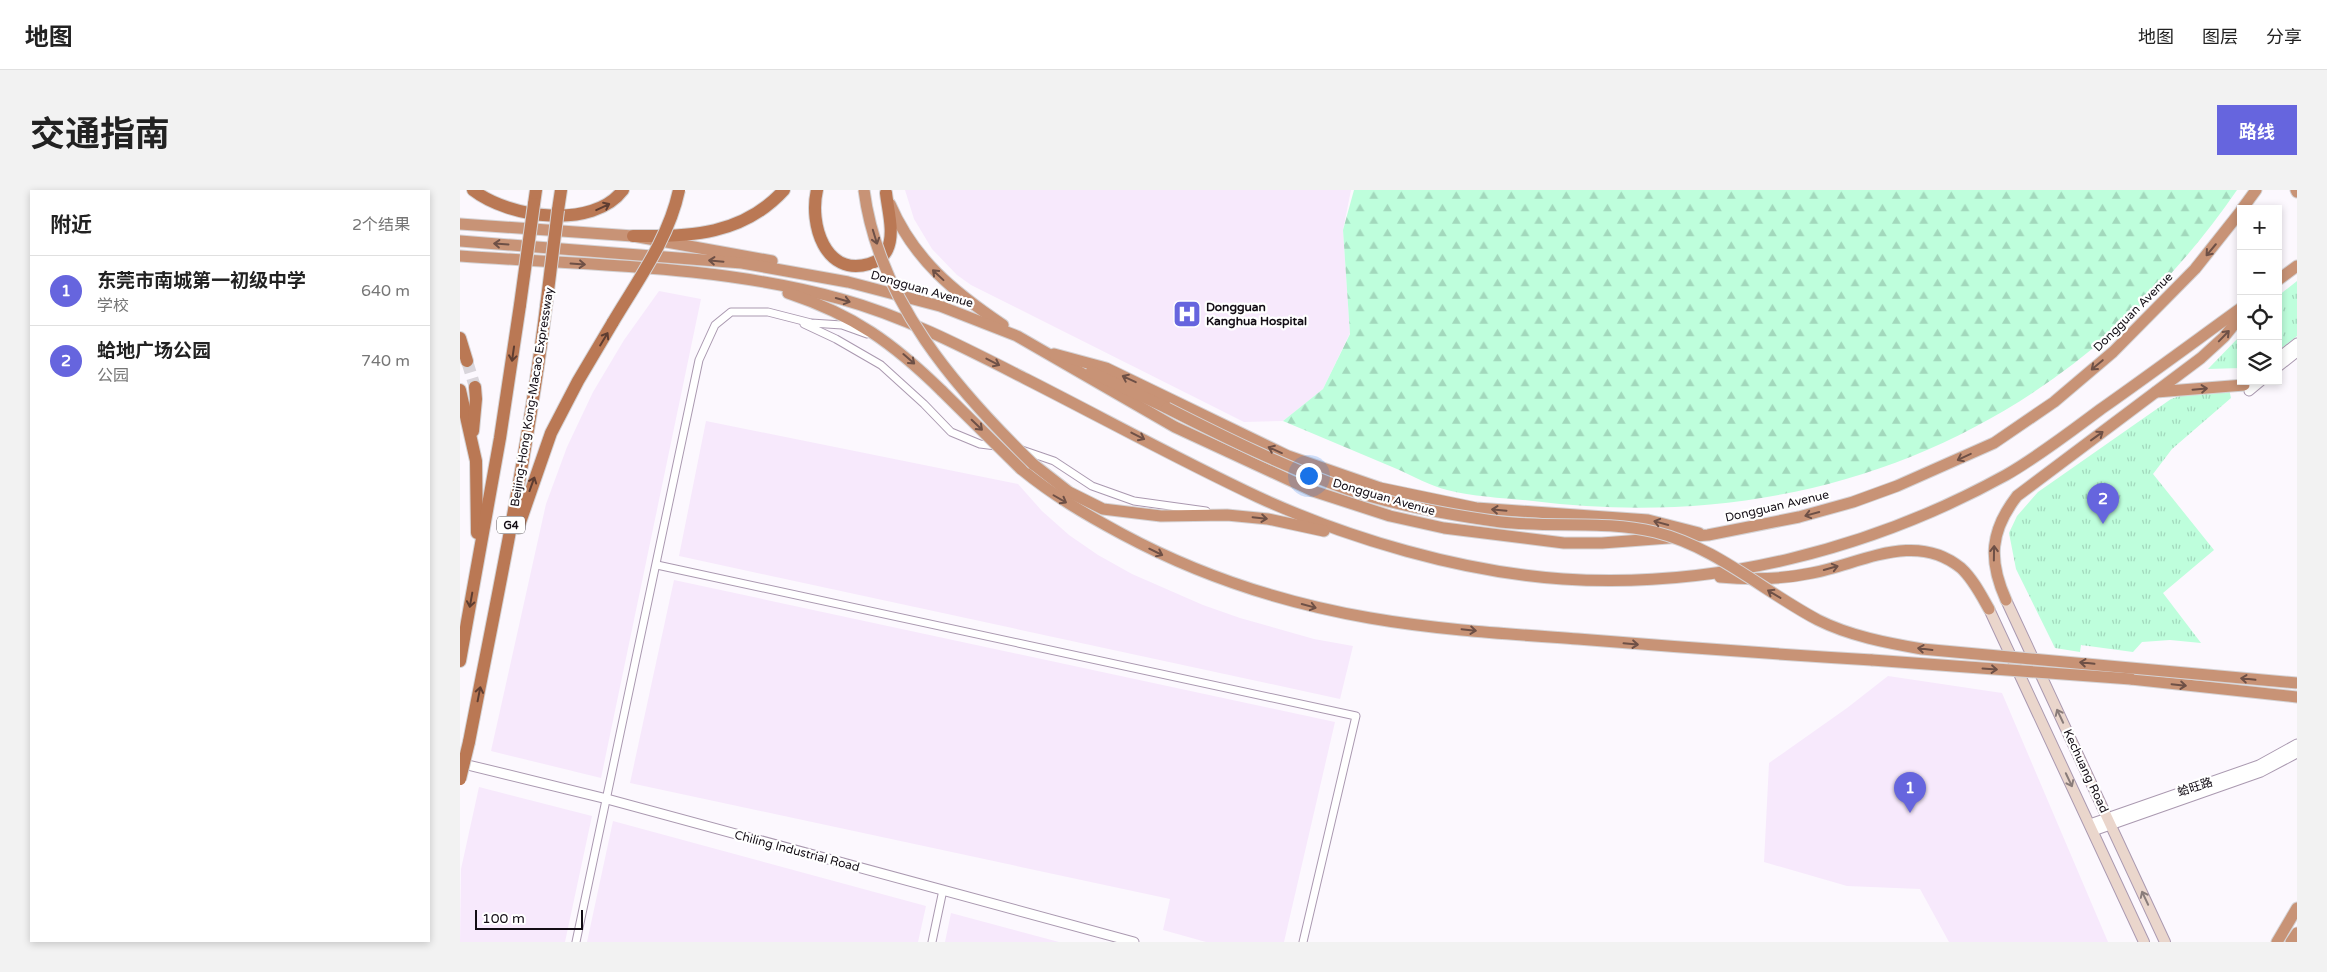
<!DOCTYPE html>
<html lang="zh">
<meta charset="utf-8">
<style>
:root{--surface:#fff;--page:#f2f2f2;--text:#222;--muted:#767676;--line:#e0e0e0;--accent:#6665de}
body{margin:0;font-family:"Varela Round","Noto Sans SC",sans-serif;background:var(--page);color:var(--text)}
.controls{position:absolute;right:15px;top:15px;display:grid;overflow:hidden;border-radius:0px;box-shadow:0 2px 8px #0003}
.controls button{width:45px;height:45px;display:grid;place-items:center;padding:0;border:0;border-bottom:1px solid var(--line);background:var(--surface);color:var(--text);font:25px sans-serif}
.scale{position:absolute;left:15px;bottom:12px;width:108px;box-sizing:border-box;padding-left:5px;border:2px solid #130d15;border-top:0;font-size:14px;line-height:18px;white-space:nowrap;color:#130d15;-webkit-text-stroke:4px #fff;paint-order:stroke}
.you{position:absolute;left:848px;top:285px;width:18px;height:18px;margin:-12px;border:4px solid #fff;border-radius:50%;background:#1a73e8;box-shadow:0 0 0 8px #1a73e833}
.badge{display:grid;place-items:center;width:32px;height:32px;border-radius:50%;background:var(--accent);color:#fff;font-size:16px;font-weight:700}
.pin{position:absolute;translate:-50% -41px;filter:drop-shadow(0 1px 2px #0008)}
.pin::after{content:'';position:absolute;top:26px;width:18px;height:15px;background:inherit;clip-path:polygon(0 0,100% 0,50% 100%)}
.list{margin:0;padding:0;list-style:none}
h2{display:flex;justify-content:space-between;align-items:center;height:65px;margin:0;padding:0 20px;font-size:21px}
h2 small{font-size:16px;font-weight:400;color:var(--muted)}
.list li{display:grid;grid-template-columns:32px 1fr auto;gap:15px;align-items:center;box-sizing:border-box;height:70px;padding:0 20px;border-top:1px solid var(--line)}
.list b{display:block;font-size:19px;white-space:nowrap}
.list p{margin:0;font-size:16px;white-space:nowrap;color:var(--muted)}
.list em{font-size:16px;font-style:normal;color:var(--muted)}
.icon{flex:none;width:28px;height:28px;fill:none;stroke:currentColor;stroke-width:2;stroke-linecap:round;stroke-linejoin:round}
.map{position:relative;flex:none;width:1837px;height:752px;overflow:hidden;border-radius:0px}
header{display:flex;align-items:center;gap:30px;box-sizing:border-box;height:70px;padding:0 25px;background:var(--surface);border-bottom:1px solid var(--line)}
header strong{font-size:24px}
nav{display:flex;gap:28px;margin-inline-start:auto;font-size:18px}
.intro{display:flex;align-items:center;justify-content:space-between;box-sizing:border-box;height:120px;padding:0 30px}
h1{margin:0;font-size:35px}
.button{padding:12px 22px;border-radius:0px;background:var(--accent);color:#fff;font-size:18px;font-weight:700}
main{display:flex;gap:30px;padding:0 30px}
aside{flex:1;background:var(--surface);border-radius:0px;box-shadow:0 2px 8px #0003}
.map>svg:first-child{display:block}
.built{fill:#f7e9fc}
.grass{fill:url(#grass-tufts)}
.forest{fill:url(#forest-firs)}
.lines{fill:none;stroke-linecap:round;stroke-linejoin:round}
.motorway-tunnel{stroke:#d9d5db;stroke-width:12;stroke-dasharray:12 6;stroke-linecap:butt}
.minor-casing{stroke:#aa99b0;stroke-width:9}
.tertiary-casing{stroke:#aa99b0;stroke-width:11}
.secondary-casing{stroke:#aa99b0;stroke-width:12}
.trunk-casing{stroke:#d5d3d5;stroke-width:13}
.motorway-casing{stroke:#d5d3d5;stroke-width:14}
.minor{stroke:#fff;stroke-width:7}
.tertiary{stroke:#fff;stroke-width:9}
.secondary{stroke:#ead6cc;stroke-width:10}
.trunk{stroke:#c89376;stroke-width:11}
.motorway{stroke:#ba7854;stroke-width:12}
.trunk-bridge-casing{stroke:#d5d3d5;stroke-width:13;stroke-linecap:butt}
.motorway-bridge-casing{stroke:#d5d3d5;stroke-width:14;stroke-linecap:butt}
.trunk-bridge{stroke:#c89376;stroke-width:11}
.motorway-bridge{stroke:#ba7854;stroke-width:12}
.oneway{stroke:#5e3d31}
.oneway2{stroke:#6e5046}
.oneway3{stroke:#897c7a}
.labels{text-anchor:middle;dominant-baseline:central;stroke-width:4.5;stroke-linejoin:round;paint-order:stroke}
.shield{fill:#fff;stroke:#5a565b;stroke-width:1}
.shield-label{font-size:11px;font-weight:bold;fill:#130d15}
.street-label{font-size:12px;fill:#130d15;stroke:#fff}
.poi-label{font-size:12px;font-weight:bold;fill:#130d15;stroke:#fff;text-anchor:start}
</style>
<header>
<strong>地图</strong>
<nav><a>地图</a><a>图层</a><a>分享</a></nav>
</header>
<div class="intro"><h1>交通指南</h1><a class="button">路线</a></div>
<main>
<aside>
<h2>附近<small>2个结果</small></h2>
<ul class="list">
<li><span class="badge">1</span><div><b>东莞市南城第一初级中学</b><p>学校</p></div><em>640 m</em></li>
<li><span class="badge">2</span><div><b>蛤地广场公园</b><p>公园</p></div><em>740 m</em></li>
</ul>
</aside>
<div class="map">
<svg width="1837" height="752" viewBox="0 0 1837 752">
<defs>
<pattern id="grass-tufts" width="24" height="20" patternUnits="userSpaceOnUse" patternTransform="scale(1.25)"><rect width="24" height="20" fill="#befedc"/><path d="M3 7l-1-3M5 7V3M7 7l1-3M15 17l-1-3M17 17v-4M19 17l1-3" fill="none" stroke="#a2d8bc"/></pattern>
<pattern id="forest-firs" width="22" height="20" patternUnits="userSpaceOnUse" patternTransform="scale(1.25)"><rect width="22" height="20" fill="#befedc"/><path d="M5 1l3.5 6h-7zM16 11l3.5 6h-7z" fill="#a2d8bc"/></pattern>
</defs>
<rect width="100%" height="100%" fill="#fcf8fe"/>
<g class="built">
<path d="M445 0H891L883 40 890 143 863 199 823 231 784 232 511 95 497 85 472 59 454 29Z"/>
<path d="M199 101 241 109 141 588 31 561 86 314 107 257 133 202 164 150Z"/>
<path d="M246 231 558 294 582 321 609 345 638 365 672 384 743 415 780 428 854 449 893 456 880 509 219 366Z"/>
<path d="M214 390 875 532 824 752H746L703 740 710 709 170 593Z"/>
<path d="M1428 486 1542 503 1648 752H1489L1460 699 1387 696 1304 672 1309 573 1387 518Z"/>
<path d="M19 597 132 626 105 752H0L1 679Z"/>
<path d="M153 631 466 716 458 752H127Z"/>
<path d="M491 723 599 752H485Z"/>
</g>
<g class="grass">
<path d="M1837 91V146L1818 161V106Z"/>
<path d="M1781 145V178L1748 179Z"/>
<path d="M1743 198 1769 199 1771 208 1712 259 1693 284 1754 360 1703 403 1741 453 1710 450 1682 452 1673 462 1621 455 1620 462 1595 458 1556 379 1549 343 1557 326 1578 302 1711 209Z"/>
</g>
<path class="forest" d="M894 0H1777C1613 238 1359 347 1073 311 1045 308 1015 307 987 300 971 296 953 286 937 279 899 263 861 247 823 231L863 199 890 144 883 40Z"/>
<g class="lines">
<path class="motorway-tunnel" d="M7 171 15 197"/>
<defs>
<g id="minor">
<path d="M344 134 376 149 421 175 464 214 491 242 520 254 536 256"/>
<path d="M559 259 594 271 632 296 674 311 746 321"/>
<path d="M197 375 896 526 843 752"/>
<path d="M116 752 239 170 255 135 271 122H308L351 133 382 135 407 144"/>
<path d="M472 752 483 700"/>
</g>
<g id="tertiary">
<path d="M1818 168 1837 153"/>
<path d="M1818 177 1837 162"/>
<path d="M1789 201 1801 191"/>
<path d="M0 573 147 609 674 752"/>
<path d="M1630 634 1799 575 1837 554"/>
<path d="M1633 641 1801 582 1837 563"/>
</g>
<g id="secondary">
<path d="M1546 410 1705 752"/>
<path d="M1529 419 1684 752"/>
</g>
<g id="trunk">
<path d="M1836 0 1837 2"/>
<path d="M430 14C454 70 494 102 543 135"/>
<path d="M1782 19 1796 0"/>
<path d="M0 34 173 46 312 71"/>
<path d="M0 51 282 73 388 92 480 116 557 146 715 237 853 301 930 326 984 338 1104 353H1142L1248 345 1339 327 1393 312 1437 296 1534 253 1594 212 1653 162 1735 79 1781 21"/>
<path d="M0 66C127 75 258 75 381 109 446 127 507 159 566 189 643 228 719 270 798 307 889 349 1002 382 1103 389 1255 399 1412 359 1546 285 1579 266 1610 242 1641 219 1688 186 1734 152 1781 118"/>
<path d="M1818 90 1837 76"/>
<path d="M328 103C394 125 433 153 482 201"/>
<path d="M594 164 646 178 828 266 920 298 1016 318 1188 330 1239 343"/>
<path d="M631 182 707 218"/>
<path d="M1696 202 1784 195"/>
<path d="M573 274 609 302 643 319 701 326 767 325 808 329 864 341"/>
<path d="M561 279C594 306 625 324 662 344 740 386 823 413 910 428 979 440 1049 444 1118 449 1216 457 1314 464 1412 470"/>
<path d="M1260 387C1289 390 1323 389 1352 383 1400 374 1455 340 1501 378 1513 389 1521 405 1529 419"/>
<path d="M1546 410C1528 370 1530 341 1557 306L1741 168 1764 147 1781 126"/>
<path d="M1671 489 1837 507"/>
<path d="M1817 752 1837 718"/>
<path d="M1831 752 1837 743"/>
</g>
<g id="motorway">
<path d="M13 0C49 28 133 40 163 0"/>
<path d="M357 0C349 34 365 87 409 74 416 72 424 67 427 60 435 44 428 21 426 3"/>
<path d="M74 14 76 0"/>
<path d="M98 20 101 0"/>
<path d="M173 46C230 47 283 45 324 0"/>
<path d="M0 148 7 171"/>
<path d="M0 200 16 271 17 343"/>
<path d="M13 241 16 209 15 197"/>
<path d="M58 338 91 243 118 191 153 132"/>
<path d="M0 471 40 248 60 115"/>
<path d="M9 552C37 407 68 263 86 117"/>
</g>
</defs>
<use href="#minor" class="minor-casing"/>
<use href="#tertiary" class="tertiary-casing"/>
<use href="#secondary" class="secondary-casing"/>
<use href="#trunk" class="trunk-casing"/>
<use href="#motorway" class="motorway-casing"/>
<use href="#minor" class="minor"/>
<use href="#tertiary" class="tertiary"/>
<use href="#secondary" class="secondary"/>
<use href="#trunk" class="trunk"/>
<use href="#motorway" class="motorway"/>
<defs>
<g id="trunk-bridge">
<path d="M404 0C418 110 497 200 573 274"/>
<path d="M482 201 561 279"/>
<path d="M707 218C766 248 825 277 887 299 936 316 990 325 1041 332 1092 338 1145 330 1195 342 1256 357 1303 401 1358 430 1390 446 1427 453 1462 459L1837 493"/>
<path d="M1412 470 1671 489"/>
</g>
<g id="motorway-bridge">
<path d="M60 115 74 14"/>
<path d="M86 117 98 20"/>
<path d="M153 132C178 90 209 48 219 0"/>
<path d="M0 589 9 552"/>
</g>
</defs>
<use href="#trunk-bridge" class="trunk-bridge-casing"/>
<use href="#motorway-bridge" class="motorway-bridge-casing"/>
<use href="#trunk-bridge" class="trunk-bridge"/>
<use href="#motorway-bridge" class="motorway-bridge"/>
</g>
<defs><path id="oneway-shaft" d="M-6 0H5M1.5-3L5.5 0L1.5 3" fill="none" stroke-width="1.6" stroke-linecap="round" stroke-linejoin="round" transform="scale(1.25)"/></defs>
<g class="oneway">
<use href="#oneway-shaft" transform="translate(143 17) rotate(-25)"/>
<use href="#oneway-shaft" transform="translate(144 149) rotate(-59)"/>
<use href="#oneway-shaft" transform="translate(53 164) rotate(98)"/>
<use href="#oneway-shaft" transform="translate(72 294) rotate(-70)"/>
<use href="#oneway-shaft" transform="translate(11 410) rotate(100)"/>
<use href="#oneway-shaft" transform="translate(19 504) rotate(-79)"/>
</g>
<g class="oneway2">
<use href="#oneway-shaft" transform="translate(415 47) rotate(73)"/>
<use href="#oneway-shaft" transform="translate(41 54) rotate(-176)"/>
<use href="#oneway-shaft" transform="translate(1751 60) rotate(130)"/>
<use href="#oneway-shaft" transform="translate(256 71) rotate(-175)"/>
<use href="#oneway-shaft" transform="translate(118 74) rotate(4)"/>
<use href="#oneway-shaft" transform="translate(478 85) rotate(-137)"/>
<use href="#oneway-shaft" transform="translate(383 110) rotate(16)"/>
<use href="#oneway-shaft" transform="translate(1764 146) rotate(-46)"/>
<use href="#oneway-shaft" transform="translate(449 169) rotate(41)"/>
<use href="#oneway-shaft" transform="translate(533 172) rotate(27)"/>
<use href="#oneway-shaft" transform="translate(1637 175) rotate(140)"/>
<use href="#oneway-shaft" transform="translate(669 189) rotate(-155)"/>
<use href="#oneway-shaft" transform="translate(1740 199) rotate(-5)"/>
<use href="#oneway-shaft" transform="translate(517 235) rotate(44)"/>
<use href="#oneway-shaft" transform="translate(678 246) rotate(27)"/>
<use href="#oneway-shaft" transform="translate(1637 246) rotate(-36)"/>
<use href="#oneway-shaft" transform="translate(815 260) rotate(-156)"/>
<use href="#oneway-shaft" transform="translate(1504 267) rotate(155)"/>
<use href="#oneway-shaft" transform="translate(600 309) rotate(30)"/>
<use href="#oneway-shaft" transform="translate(1039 320) rotate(-175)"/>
<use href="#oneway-shaft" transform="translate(1352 324) rotate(165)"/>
<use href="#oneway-shaft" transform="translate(800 328) rotate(6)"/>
<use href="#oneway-shaft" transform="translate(1201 333) rotate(-165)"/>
<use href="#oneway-shaft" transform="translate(696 362) rotate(26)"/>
<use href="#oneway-shaft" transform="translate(1534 363) rotate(-89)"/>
<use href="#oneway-shaft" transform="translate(1371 378) rotate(-16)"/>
<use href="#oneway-shaft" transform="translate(1314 404) rotate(-149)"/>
<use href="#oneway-shaft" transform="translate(849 416) rotate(15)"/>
<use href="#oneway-shaft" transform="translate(1009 440) rotate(6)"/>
<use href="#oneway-shaft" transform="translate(1171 454) rotate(5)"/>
<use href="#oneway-shaft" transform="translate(1465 459) rotate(-173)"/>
<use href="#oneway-shaft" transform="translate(1627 473) rotate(-174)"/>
<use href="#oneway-shaft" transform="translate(1530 479) rotate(4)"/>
<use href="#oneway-shaft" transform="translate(1788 489) rotate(-174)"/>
<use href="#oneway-shaft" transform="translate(1719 495) rotate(6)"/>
</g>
<g class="oneway3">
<use href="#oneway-shaft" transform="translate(1600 526) rotate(-115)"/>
<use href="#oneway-shaft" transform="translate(1609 590) rotate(65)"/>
<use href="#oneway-shaft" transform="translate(1685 708) rotate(-115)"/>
</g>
<defs>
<symbol id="hospital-square" viewBox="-11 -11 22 22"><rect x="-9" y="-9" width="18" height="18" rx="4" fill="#6665de" stroke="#fff"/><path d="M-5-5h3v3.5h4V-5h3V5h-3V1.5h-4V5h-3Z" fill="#fff"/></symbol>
</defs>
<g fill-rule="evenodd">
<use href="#hospital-square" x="711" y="108" width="32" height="32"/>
</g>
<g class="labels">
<rect class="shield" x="37" y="326.5" width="28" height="17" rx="4"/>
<g class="shield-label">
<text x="51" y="335">G4</text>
</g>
<g class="street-label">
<text transform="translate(462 99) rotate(16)">Dongguan Avenue</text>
<text transform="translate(1673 122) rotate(-45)">Dongguan Avenue</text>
<text transform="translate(72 207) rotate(-81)">Beijing-Hong Kong-Macao Expressway</text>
<text transform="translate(924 307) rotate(16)">Dongguan Avenue</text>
<text transform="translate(1317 316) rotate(-13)">Dongguan Avenue</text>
<text transform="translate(1626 581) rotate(65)">Kechuang Road</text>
<text transform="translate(1735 597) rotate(-18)">蛤旺路</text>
<text transform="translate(337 661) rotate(15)">Chiling Industrial Road</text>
</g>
<g class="poi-label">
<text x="746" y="117">Dongguan<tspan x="746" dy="14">Kanghua Hospital</tspan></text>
</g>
</g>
</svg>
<div class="controls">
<button>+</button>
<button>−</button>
<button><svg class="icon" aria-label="locate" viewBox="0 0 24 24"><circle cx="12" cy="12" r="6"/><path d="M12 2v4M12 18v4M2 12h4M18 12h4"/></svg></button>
<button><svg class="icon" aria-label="layers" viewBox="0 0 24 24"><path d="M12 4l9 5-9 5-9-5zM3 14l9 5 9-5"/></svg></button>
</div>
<div class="scale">100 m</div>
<div class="you"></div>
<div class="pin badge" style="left:1450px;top:623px">1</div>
<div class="pin badge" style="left:1643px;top:334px">2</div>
</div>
</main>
